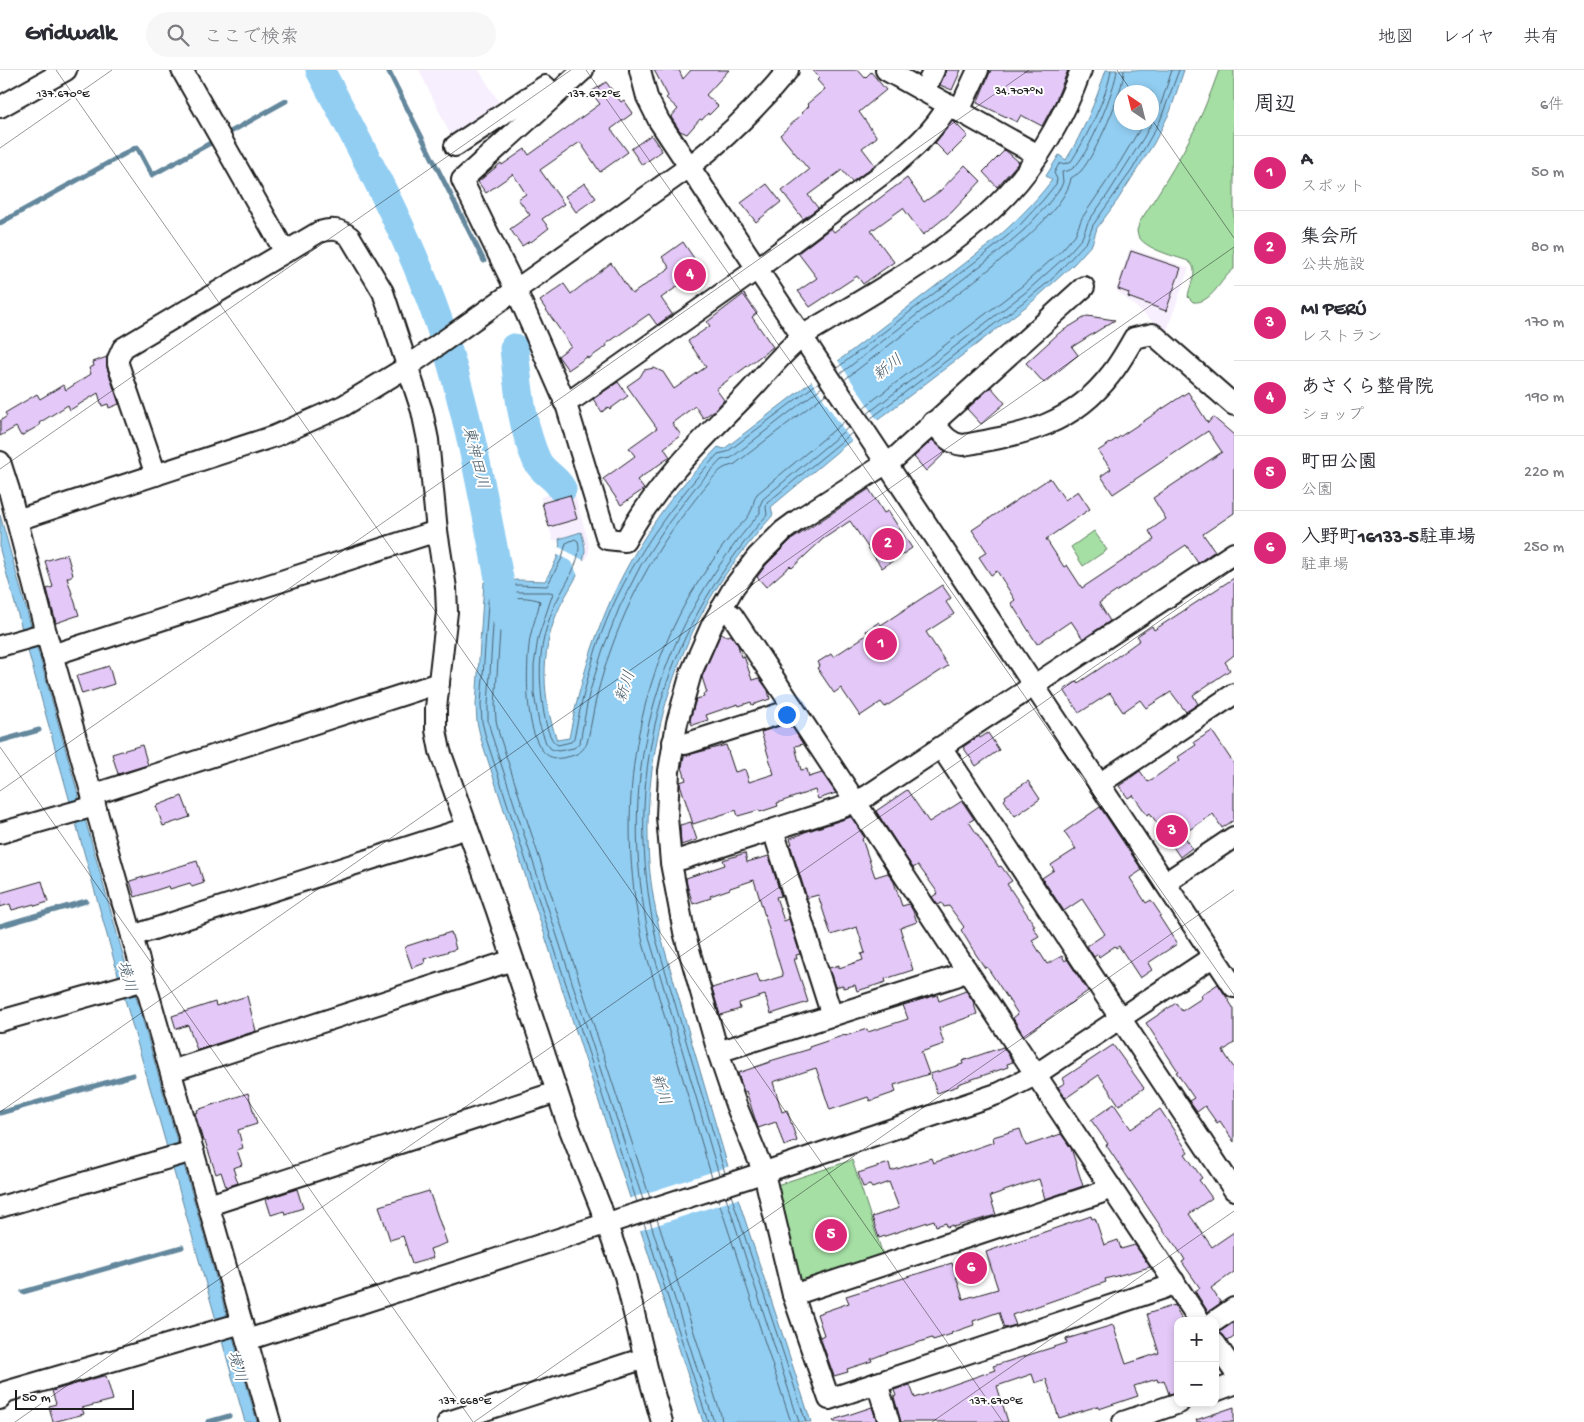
<!DOCTYPE html>
<html lang="ja">
<meta charset="utf-8">
<style>
:root{--surface:#fff;--page:#f7f7f7;--text:#2b2b33;--muted:#7c7c81;--line:#e1e1e2;--accent:#db2777}
body{margin:0;font-family:"Gochi Hand","Klee One",sans-serif;background:var(--page);color:var(--text)}
.controls{position:absolute;right:15px;bottom:15px;display:grid;overflow:hidden;border-radius:10px;box-shadow:0 2px 8px #0003}
.controls button{width:45px;height:45px;display:grid;place-items:center;padding:0;border:0;border-bottom:1px solid var(--line);background:var(--surface);color:var(--text);font:25px sans-serif}
.compass{position:absolute;left:1114px;top:15px;width:45px;height:45px;border-radius:50%;background:var(--surface);box-shadow:0 2px 8px #0003;rotate:325deg}
.scale{position:absolute;left:15px;bottom:12px;width:119px;box-sizing:border-box;padding-left:5px;border:2px solid #1c1c1c;border-top:0;font-size:14px;line-height:18px;white-space:nowrap;color:#1c1c1c;-webkit-text-stroke:4px #fff;paint-order:stroke}
.you{position:absolute;left:786px;top:644px;width:18px;height:18px;margin:-12px;border:4px solid #fff;border-radius:50%;background:#1a73e8;box-shadow:0 0 0 8px #1a73e833}
.badge{display:grid;place-items:center;width:32px;height:32px;border-radius:50%;background:var(--accent);color:#fff;font-size:16px;font-weight:700}
.pin{position:absolute;translate:-50% -50%;border:2px solid #fff;box-shadow:0 1px 5px #0006}
.list{margin:0;padding:0;list-style:none}
h2{display:flex;justify-content:space-between;align-items:center;height:65px;margin:0;padding:0 20px;font-size:21px}
h2 small{font-size:16px;font-weight:400;color:var(--muted)}
.list li{display:grid;grid-template-columns:32px 1fr auto;gap:15px;align-items:center;box-sizing:border-box;height:75px;padding:0 20px;border-top:1px solid var(--line)}
.list b{display:block;font-size:19px;white-space:nowrap}
.list p{margin:0;font-size:16px;white-space:nowrap;color:var(--muted)}
.list em{font-size:16px;font-style:normal;color:var(--muted)}
.icon{flex:none;width:28px;height:28px;fill:none;stroke:currentColor;stroke-width:2;stroke-linecap:round;stroke-linejoin:round}
.map{position:relative;flex:none;width:1234px;height:1352px;overflow:hidden}
header{display:flex;align-items:center;gap:30px;box-sizing:border-box;height:70px;padding:0 25px;background:var(--surface);border-bottom:1px solid var(--line)}
header strong{font-size:24px}
nav{display:flex;gap:28px;margin-inline-start:auto;font-size:18px}
.search{width:350px;height:45px;background:var(--page);display:flex;align-items:center;gap:12px;box-sizing:border-box;padding:0 18px;border-radius:28px;color:var(--muted);font-size:19px}
main{display:flex}
aside{flex:1;background:var(--surface)}
.map>svg:first-child{display:block}
.built{fill:#f7effd}
.green{fill:#a5dfa4;stroke:#607e60}
.water{fill:#92cef2;stroke:#63879c;fill-rule:evenodd}
.pier{fill:#fff}
.lines{fill:none;stroke-linecap:round;stroke-linejoin:round}
.shore{stroke:#4b6372;stroke-width:1}
.stream{stroke:#63879c;stroke-width:5}
.river{stroke:#92cef2;stroke-width:29}
.building{fill:#e4c9f8;stroke:#1c1c1c}
.minor-casing{stroke:#1c1c1c;stroke-width:24}
.minor{stroke:#fff;stroke-width:20}
.ticks{fill:none;stroke:#1c1c1c;stroke-width:1;stroke-opacity:0.45}
.labels{text-anchor:middle;dominant-baseline:central;stroke-width:4;stroke-linejoin:round;paint-order:stroke}
.water-label{font-size:16px;font-style:italic;fill:#455a67;stroke:#fff}
.ticks-label{font-size:12px;text-anchor:middle;fill:#1c1c1c;stroke:#fff;stroke-width:4;stroke-linejoin:round;paint-order:stroke}
</style>
<header>
<strong>Gridwalk</strong>
<div class="search"><svg class="icon" aria-label="search" viewBox="0 0 24 24"><circle cx="10" cy="10" r="6"/><path d="M15 15l6 6"/></svg>ここで検索</div>
<nav><a>地図</a><a>レイヤ</a><a>共有</a></nav>
</header>
<main>
<div class="map">
<svg width="1234" height="1352" viewBox="0 0 1234 1352">
<rect width="100%" height="100%" fill="#fff"/>
<filter id="ink" filterUnits="userSpaceOnUse"><feTurbulence type="fractalNoise" baseFrequency=".02" numOctaves="2"/><feDisplacementMap in="SourceGraphic" scale="10" xChannelSelector="R" yChannelSelector="G"/><feConvolveMatrix kernelMatrix="1 2 1 2 8 2 1 2 1" color-interpolation-filters="sRGB"/></filter>
<g filter="url(#ink)">
<g class="built">
<path d="M419 0H479L502 37 453 70Z"/>
<path d="M1130 178 1189 198 1166 263 1116 220Z"/>
<path d="M571 412 589 474V483L586 490 583 489 585 482 581 462 553 471 540 427 567 419 565 414Z"/>
</g>
<g class="green">
<path d="M1219 0H1234V199C1220 209 1212 234 1193 232L1188 227C1189 214 1201 200 1188 191 1175 186 1138 178 1137 161 1137 159 1139 156 1139 153 1173 101 1199 59 1219 0Z"/>
<path d="M1094 461 1107 480 1083 496 1071 477Z"/>
<path d="M852 1090 884 1188 804 1214 796 1209 774 1120 777 1115Z"/>
</g>
<g class="water">
<path d="M1106 0H1184L1170 42 1154 73 1117 131 1097 158 1092 174 1074 194 1033 231 844 376 771 437 773 445C756 464 740 484 725 505 669 588 642 692 649 793 651 818 656 843 661 867L731 1107 811 1352H703L481 669 477 652 476 635 484 512 518 510 545 511C552 498 562 484 559 469L581 462C583 468 585 475 585 481 583 502 565 523 557 543 540 584 542 629 557 670L569 668C585 587 609 518 656 450 674 423 696 400 718 377L724 379 990 174C1013 154 1034 134 1052 110L1046 106 1059 85 1066 90C1084 61 1095 32 1106 0ZM1122 22H1152V52H1122Z"/>
<path d="M0 445 130 910 133 916 257 1352H245L122 919 0 480Z"/>
</g>
<g class="pier">
<path d="M837 289 879 352 852 372 810 309Z"/>
<path d="M559 477 585 491 578 506 572 492 556 484Z"/>
<path d="M730 1096 740 1128 638 1161 628 1129Z"/>
</g>
<g class="lines">
<g class="shore">
<path d="M837 298 993 178 1019 156 1043 130 1056 114 1057 109 1054 103 1059 94 1070 93C1085 71 1108 25 1111 0"/>
<path d="M840 304 997 183 1024 160 1048 134 1061 117 1063 112 1062 102C1065 101 1070 101 1073 98 1087 89 1116 17 1117 0"/>
<path d="M844 310C875 286 905 263 936 240 967 216 1066 146 1071 108 1074 106 1078 104 1081 101 1095 85 1124 21 1124 0"/>
<path d="M863 338 1022 216 1061 181 1075 165 1082 148 1120 92 1144 52"/>
<path d="M867 344 1026 222 1066 186 1082 168 1088 152 1108 124 1144 67 1160 37 1172 0"/>
<path d="M870 349 1030 227 1051 210 1087 171 1093 155 1132 100 1160 51 1179 0"/>
<path d="M725 1103 656 869C622 707 658 569 767 445L766 437 767 433 852 363"/>
<path d="M719 1105 650 871C615 711 652 567 760 443V435L763 429 849 357"/>
<path d="M712 1108 643 873C617 756 629 632 689 527 702 505 716 485 732 464 737 457 748 450 751 441 754 436 753 430 757 424L845 351"/>
<path d="M731 1125 806 1352"/>
<path d="M726 1127 799 1352"/>
<path d="M650 1128 499 664 496 650 495 635 502 531C511 526 531 527 540 531 538 543 532 556 530 568 526 592 521 695 562 688 573 686 582 684 587 673 591 657 593 641 597 625 614 559 643 497 684 444 692 434 715 402 724 398 727 396 732 396 735 394L826 324"/>
<path d="M718 1129 791 1352"/>
<path d="M643 1130 492 666 488 651V635L495 524 497 522H550L553 523 538 568 534 596V624L539 653 546 673 551 679 558 681 574 678 580 672 589 624 603 579 620 536 641 495 666 456 694 419 721 390 731 388 822 317"/>
<path d="M637 1132 486 668 482 652 481 635 489 519 491 517 518 515 547 516 562 488 566 473 575 469 578 471C584 491 560 521 552 541 549 550 546 559 544 567 538 593 540 619 544 644 546 653 549 671 558 675L571 672 574 668C580 638 587 609 596 579 620 505 666 440 718 384L727 382 819 312"/>
<path d="M657 1149 721 1345 722 1352"/>
<path d="M650 1151 714 1352"/>
<path d="M644 1153 708 1352"/>
</g>
<g class="stream">
<path d="M388 0 484 191"/>
<path d="M225 65 286 31"/>
<path d="M0 153 137 77 152 105 216 70"/>
<path d="M0 671 39 660"/>
<path d="M0 856 86 831"/>
<path d="M0 1043 133 1005"/>
<path d="M23 1222 182 1177"/>
<path d="M208 1352 229 1346"/>
</g>
<g class="river">
<path d="M320 0C363 82 408 163 438 250 471 347 487 449 507 549"/>
<path d="M514 278C518 315 521 356 537 391 543 403 556 407 562 419"/>
</g>
</g>
<g class="building">
<path d="M654 0H679L683 9 691 0H729L706 25 718 36 709 45 708 43 702 50 700 49 687 64 680 61 671 47 678 39 666 28 668 26Z"/>
<path d="M813 0H858L865 8 871 2 886 20 859 42 877 67 862 78 875 95 852 112 842 100 808 125 818 138 803 149 782 121 809 100 780 65 802 44 801 43 809 36 807 34 825 19 817 10 819 8Z"/>
<path d="M946 0H961L952 20 940 15Z"/>
<path d="M991 0H1068L1055 32 1042 56 1021 45 1017 52 977 33Z"/>
<path d="M606 12 621 32 624 30 633 43 611 59 628 82 600 102 580 72 540 100 564 134 542 149 549 158 531 172 530 171 522 176 510 159 530 145 518 129 526 124 513 104 486 123 478 112 501 93 502 95 525 79 529 85 600 34 591 22Z"/>
<path d="M953 51 968 66 948 86 935 73Z"/>
<path d="M651 65 662 81 642 95 631 79Z"/>
<path d="M1005 80 1019 92 997 117 983 102Z"/>
<path d="M965 95 981 111 952 142 923 165 903 138 871 161 894 192 863 214 857 206 810 237 798 221 817 208 798 183 831 158 834 162 907 108 924 132 940 121Z"/>
<path d="M585 113 596 128 576 142 565 126Z"/>
<path d="M767 114 781 132 756 152 741 133Z"/>
<path d="M683 172 706 206 685 220 681 214 661 228 672 244 657 255 649 244 606 274 607 276 588 289 587 287 568 300 558 286 571 276 540 231 564 214 571 224 611 193 632 224 670 198 662 187Z"/>
<path d="M1131 181 1181 198 1166 241 1128 227 1129 223 1118 219Z"/>
<path d="M744 224 757 243 752 247 773 277 716 319 724 330 715 340 703 348 695 336 672 353 681 365 664 378 670 387 637 410 644 419 621 435 603 409 635 386 629 378 657 358 627 316 640 307 644 300 654 298 663 302 674 319 706 297 688 271 710 256 707 252Z"/>
<path d="M1087 246 1115 250 1072 277 1078 285 1044 313 1026 293 1059 263Z"/>
<path d="M107 287V298L119 334 109 338 108 334 102 336 98 323 70 340 68 335 39 353 40 355 21 366 16 357 0 366V351L7 346 5 343 37 324 40 329 63 315 66 320 91 304 89 298 94 296 93 292Z"/>
<path d="M618 312 628 326 610 339 608 337 602 342 593 329Z"/>
<path d="M991 317 1005 333 981 354 967 339Z"/>
<path d="M1188 322 1208 353 1213 347 1234 365V443L1203 464 1215 481 1198 493 1186 475 1099 533 1110 551 1083 569 1071 551 1037 574 1011 533 1015 530 997 501 991 505 979 487 987 482 972 460 1050 408 1065 430 1078 421 1090 439 1046 469 1064 497 1067 495 1082 518 1154 470 1149 461 1166 449 1153 428 1222 382 1208 361 1113 424 1101 406 1111 399 1098 381Z"/>
<path d="M932 370 946 382 926 401 914 387Z"/>
<path d="M869 419 884 443 888 441 912 478 882 498 850 451 823 469 792 498 790 496 766 517 757 507 766 495 791 470Z"/>
<path d="M570 425 577 449 549 457 542 433Z"/>
<path d="M67 484 73 505 67 508 79 545 56 553 47 519 53 517 45 491Z"/>
<path d="M1234 508V585L1225 592 1230 600 1193 625 1198 634 1186 642 1171 622 1146 638 1140 630 1123 642 1110 623 1079 643 1064 620 1077 611 1078 613 1111 591 1140 570 1137 566 1152 556 1154 560Z"/>
<path d="M942 515 951 528 946 532 954 544 926 562 948 596 885 637 881 632 860 646 841 618 834 623 817 598 820 596 818 592 831 584 833 587 868 564 866 561 879 552 881 555Z"/>
<path d="M721 563 727 566 731 565 738 575 741 587 744 586 752 610 759 608 768 620 770 629 752 635 751 632 739 636 738 634 706 645 708 650 692 655 690 650 696 629 704 627 703 624 707 623 702 607Z"/>
<path d="M109 596 114 614 82 624 76 606Z"/>
<path d="M789 653 791 658 792 657 803 674 795 676 801 700 807 699 809 707 822 703 836 723 818 729 815 720 777 733 778 736 760 742 759 740 738 746 736 740 693 754 680 714V712L686 710 682 697 684 686 726 675 735 702 745 699 749 712 774 704 761 662Z"/>
<path d="M1212 661 1234 694V750L1222 758 1213 744 1183 764 1192 778 1180 787 1150 743 1147 745 1133 725 1128 728 1119 716 1140 701 1148 712 1180 690 1178 687 1196 675 1194 672Z"/>
<path d="M988 663 999 680 976 696 963 677 979 666 980 668Z"/>
<path d="M142 675 148 695 118 704 112 684Z"/>
<path d="M1028 711 1040 729 1015 746 1004 730 1006 728 1005 726Z"/>
<path d="M907 720 929 752 962 731 974 749 969 752 999 797 1001 796 1012 811 1007 814 1035 856 1033 857 1039 866 1032 870 1047 894 1062 886 1065 891 1067 889 1088 921 1024 966 1013 948 1018 944 987 897 985 898 975 883 961 860 964 857 949 836 944 837 942 833 938 835 932 827 938 823 918 795 913 798 876 741Z"/>
<path d="M182 726 190 747 163 756 156 736Z"/>
<path d="M1100 737 1142 800 1130 808 1146 833 1151 830 1161 845 1159 846 1177 874 1148 893 1152 900 1140 908 1119 876 1116 878 1115 876 1099 887 1098 884 1094 887 1087 876 1105 864 1082 829 1064 841 1042 808 1054 800 1051 795 1076 779 1064 762Z"/>
<path d="M851 747 864 767 862 769 875 807 888 803 894 812 902 836 909 834 913 841 917 852 900 858 913 900 885 909 886 912 857 921 855 915 843 918V915L835 917 829 898 839 895V898L863 890 861 884 865 883 857 857 831 865 818 825 807 828 790 774H792L790 768 802 764V763Z"/>
<path d="M691 752 697 770 681 775 680 755Z"/>
<path d="M745 783 747 792 769 786 781 826 776 827 784 851 789 849 800 884 796 885 797 889H794L808 932 771 944 765 925 739 933 740 939 720 945 712 918 757 904 760 913 783 906 754 810 730 818V819L710 826 711 828 693 834 687 815 686 808 725 795 723 790Z"/>
<path d="M197 791 204 813 192 817 190 813 170 819 169 816 135 827 130 811Z"/>
<path d="M42 811 48 832 35 836 34 834 12 840 10 834 0 837V823Z"/>
<path d="M451 862 456 879 424 889 425 893 412 898 405 878 407 876Z"/>
<path d="M1218 914 1234 939V973L1223 981 1234 998V1072L1220 1051 1217 1053 1205 1036 1197 1042 1189 1031 1194 1028 1176 1002 1178 1001 1146 953 1176 933 1182 941 1202 928 1201 925Z"/>
<path d="M966 921 973 931 977 944 939 958 944 974 921 982 929 1004 894 1015 896 1022 870 1031 868 1027 830 1040 816 998 773 1012 782 1042 787 1040 797 1071 784 1076 776 1052 758 1058 746 1021 744 1022 738 1003 770 992V991L810 979 809 977 845 965V966L867 959 868 962 908 949 903 935 937 925 939 931Z"/>
<path d="M247 926 256 961 197 980 188 955 176 959 172 946 215 932 216 936Z"/>
<path d="M1113 975 1144 1018 1119 1035 1099 1005 1066 1028 1058 1017 1065 1013 1062 1009Z"/>
<path d="M1003 977 1013 992 1007 994 1008 997 958 1014V1016L937 1023 930 1004 963 994 962 991Z"/>
<path d="M248 1023 257 1054 238 1060 243 1078 237 1080 242 1095 233 1098 238 1113 226 1117 221 1102 216 1104 205 1071H203L195 1043 198 1042 197 1040Z"/>
<path d="M1114 1034 1131 1059 1160 1039 1188 1082 1185 1084 1202 1108 1199 1110 1212 1128 1189 1144 1212 1177 1234 1162V1202L1211 1218 1221 1233 1208 1242 1195 1221 1200 1218 1182 1192 1185 1190 1182 1185 1168 1165 1167 1166 1106 1075 1108 1074 1091 1050Z"/>
<path d="M1020 1059 1026 1076 1061 1064 1071 1078 1083 1116 1045 1129 1039 1109 990 1126 996 1145 953 1157V1155L947 1157 946 1153 936 1156 934 1150 879 1168 872 1147 899 1138 889 1112 872 1118 870 1115 863 1117 858 1103 889 1093 891 1101 931 1088 933 1093 994 1072 993 1067Z"/>
<path d="M297 1119 303 1138 285 1144 284 1141 271 1145 266 1129Z"/>
<path d="M429 1121 447 1173 430 1179 433 1188 412 1194 403 1166 390 1170 379 1136Z"/>
<path d="M1091 1146 1092 1149 1095 1148 1104 1175 1118 1170 1121 1179 1135 1175 1150 1197 1105 1209 1106 1212 1012 1245 1016 1255 1004 1258 999 1242 973 1251 974 1255 951 1263 952 1264 933 1270 932 1268 886 1283 871 1289 872 1291 847 1299 848 1302 834 1306 820 1267 824 1265 817 1244 849 1233 846 1226 952 1193 963 1229 998 1219 986 1182Z"/>
<path d="M1175 1235 1182 1251H1178V1322L1169 1324 1164 1310 1158 1312 1157 1309 1134 1316 1138 1326 1099 1339 1098 1336 1059 1348 1046 1309 1035 1313 1032 1304 997 1316 1008 1352H901L894 1327 896 1326 894 1320 910 1315 915 1328 995 1300 993 1296 1067 1273 1066 1269 1113 1255 1126 1294 1159 1283 1147 1244Z"/>
<path d="M1234 1252V1267L1228 1271 1219 1262Z"/>
<path d="M103 1306H106L113 1330 82 1338 84 1344 53 1352 49 1336 56 1334 52 1321Z"/>
<path d="M872 1337 877 1352H834L833 1350Z"/>
<path d="M1234 1337V1352H1197L1196 1350Z"/>
</g>
<g class="lines">
<defs>
<g id="minor">
<path d="M182 0 285 182"/>
<path d="M583 0 462 110 516 220 566 334 607 469 625 471C657 413 701 371 747 324 765 305 782 283 802 267 813 258 826 252 837 245 856 234 874 223 892 212 985 156 1043 105 1081 0"/>
<path d="M640 0 647 27 659 51 1234 917"/>
<path d="M886 0 1038 85"/>
<path d="M924 21 934 0"/>
<path d="M0 37 66 0"/>
<path d="M959 41 978 0"/>
<path d="M455 76 545 16 554 26"/>
<path d="M1084 217 896 387 798 450 783 461 757 487 734 517 712 555 691 603 677 653 669 701 667 747 671 793 684 862 718 982 736 1035 764 1103 793 1225 829 1329 1164 1218 1174 1211"/>
<path d="M564 332 576 327 757 199 889 99C912 80 934 61 949 34"/>
<path d="M933 352C942 363 949 374 963 375 1023 364 1072 356 1111 304 1120 293 1127 280 1134 268L1153 264 1234 335"/>
<path d="M0 392 9 420 46 563 270 1352"/>
<path d="M156 405 118 294V289L123 278 319 162C332 158 340 159 350 167L383 222 422 341 428 370 437 461 446 518 447 542 436 638V660L440 681 497 841 567 1052 602 1141 625 1206 650 1310 662 1352"/>
<path d="M17 450 275 366 343 336 407 297 689 97C726 68 758 37 788 0"/>
<path d="M721 539 732 545 1028 993 1200 1251"/>
<path d="M0 576 46 563"/>
<path d="M52 585 437 461"/>
<path d="M673 672 685 674 782 643 792 636"/>
<path d="M941 677 1234 1120"/>
<path d="M1099 714 1234 624"/>
<path d="M92 725 439 613"/>
<path d="M773 760 832 946"/>
<path d="M0 763 95 736"/>
<path d="M671 791 682 789 843 737 867 726 1234 483"/>
<path d="M1165 813 1234 767"/>
<path d="M132 866 467 758"/>
<path d="M0 951 145 910"/>
<path d="M718 982 956 906 966 899"/>
<path d="M171 1001 513 890"/>
<path d="M209 1135 557 1022"/>
<path d="M0 1137 193 1081"/>
<path d="M793 1225 1100 1123 1110 1116"/>
<path d="M1215 1251 1234 1238"/>
<path d="M247 1270 747 1108 1000 1023 1035 1005 1214 886"/>
<path d="M1215 1273 1234 1301"/>
<path d="M877 1313 889 1352"/>
<path d="M1215 1321 1234 1314"/>
<path d="M0 1329 5 1322 242 1253"/>
<path d="M448 1352 645 1288"/>
<path d="M1123 1352 1179 1333"/>
</g>
</defs>
<use href="#minor" class="minor-casing"/>
<use href="#minor" class="minor"/>
</g>
</g>
<path class="ticks" d="M56 0 1003 1352M586 0 1234 925M1117 0 1132 22M1152 50 1234 168M0 78 112 0M0 399 571 0M0 677 473 1352M0 721 1029 0M0 1042 1234 177M15 1352 1234 499M474 1352 1234 820M932 1352 1234 1141"/>
<g class="labels">
<g class="water-label">
<text transform="translate(889 299) rotate(-38)">新川</text>
<text transform="translate(474 388) rotate(76)">東神田川</text>
<text transform="translate(627 617) rotate(-71)">新川</text>
<text transform="translate(125 907) rotate(74)">境川</text>
<text transform="translate(659 1020) rotate(72)">新川</text>
<text transform="translate(235 1297) rotate(74)">境川</text>
</g>
</g>
<g class="ticks-label">
<text x="1019" y="24">34.707°N</text>
<text x="63" y="27">137.670°E</text>
<text x="594" y="27">137.672°E</text>
<text x="465" y="1334">137.668°E</text>
<text x="996" y="1334">137.670°E</text>
</g>
</svg>
<div class="controls">
<button>+</button>
<button>−</button>
</div>
<svg class="compass" viewBox="-18 -18 36 36"><path d="M0-13l5 13h-10z" fill="#e53935"/><path d="M0 13l5-13h-10z" fill="#7c7c81"/></svg>
<div class="scale">50 m</div>
<div class="you"></div>
<div class="pin badge" style="left:881px;top:574px">1</div>
<div class="pin badge" style="left:888px;top:474px">2</div>
<div class="pin badge" style="left:1172px;top:761px">3</div>
<div class="pin badge" style="left:690px;top:205px">4</div>
<div class="pin badge" style="left:831px;top:1165px">5</div>
<div class="pin badge" style="left:971px;top:1198px">6</div>
</div>
<aside>
<h2>周辺<small>6件</small></h2>
<ul class="list">
<li><span class="badge">1</span><div><b>A</b><p>スポット</p></div><em>50 m</em></li>
<li><span class="badge">2</span><div><b>集会所</b><p>公共施設</p></div><em>80 m</em></li>
<li><span class="badge">3</span><div><b>MI PERÚ</b><p>レストラン</p></div><em>170 m</em></li>
<li><span class="badge">4</span><div><b>あさくら整骨院</b><p>ショップ</p></div><em>190 m</em></li>
<li><span class="badge">5</span><div><b>町田公園</b><p>公園</p></div><em>220 m</em></li>
<li><span class="badge">6</span><div><b>入野町16133-5駐車場</b><p>駐車場</p></div><em>250 m</em></li>
</ul>
</aside>
</main>
